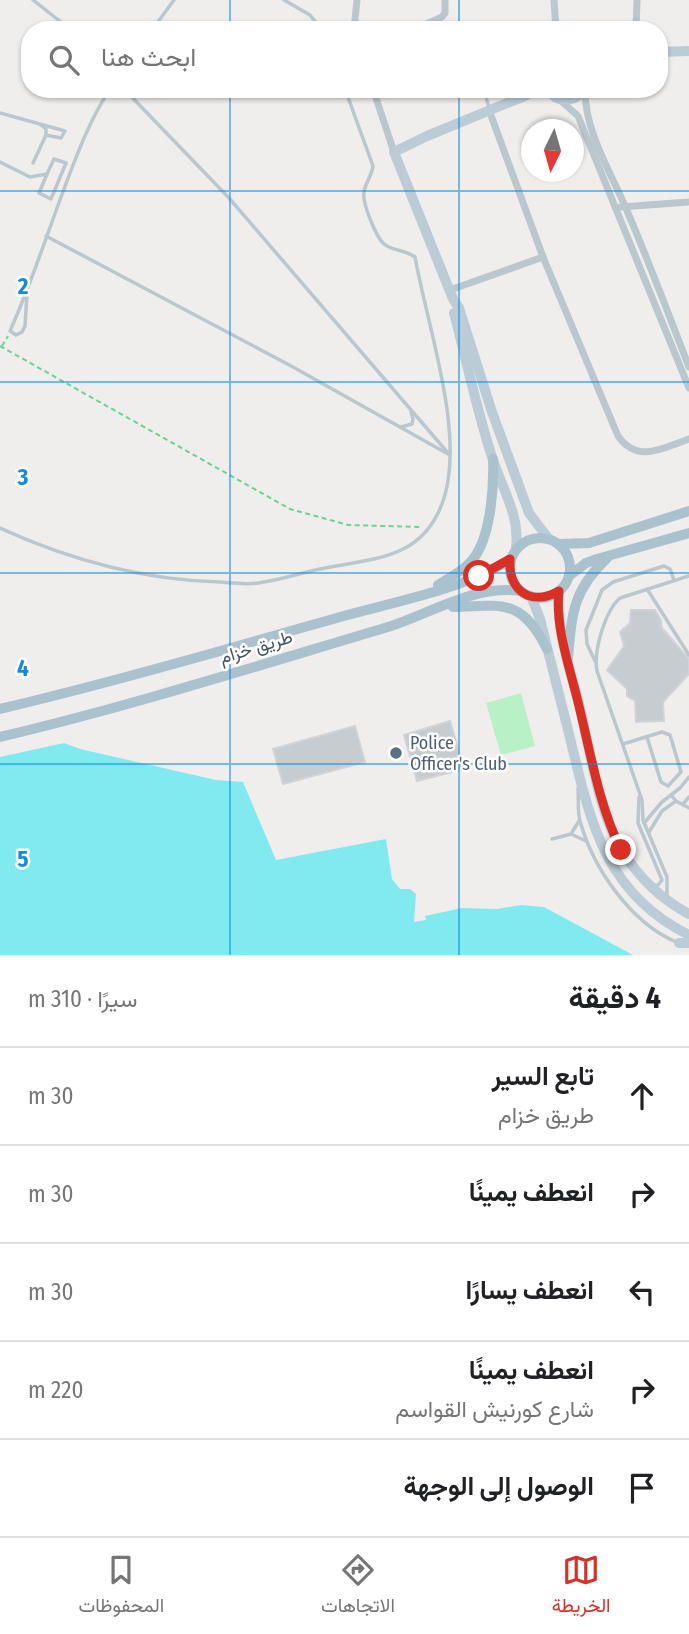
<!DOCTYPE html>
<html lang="ar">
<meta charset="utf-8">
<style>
:root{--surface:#fff;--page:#f2f2f2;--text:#202124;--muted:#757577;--line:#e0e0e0;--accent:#d93025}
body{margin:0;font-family:"Fira Sans Condensed",Vazirmatn,sans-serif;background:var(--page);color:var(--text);direction:rtl}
.compass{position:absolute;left:521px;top:119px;width:63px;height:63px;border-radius:50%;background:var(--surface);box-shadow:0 2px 5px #0004;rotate:185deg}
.stop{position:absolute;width:21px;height:21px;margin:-16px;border:5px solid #d93025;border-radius:50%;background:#fff}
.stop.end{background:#d93025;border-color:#fff;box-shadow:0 2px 7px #0008}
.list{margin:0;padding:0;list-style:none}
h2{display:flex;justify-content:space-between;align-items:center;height:91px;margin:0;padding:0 28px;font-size:30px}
h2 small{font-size:23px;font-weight:400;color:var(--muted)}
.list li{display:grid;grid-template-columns:46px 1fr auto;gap:21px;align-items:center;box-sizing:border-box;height:98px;padding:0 28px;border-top:2px solid var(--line)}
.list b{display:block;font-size:26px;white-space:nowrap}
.list p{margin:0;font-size:23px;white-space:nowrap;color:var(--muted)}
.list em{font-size:23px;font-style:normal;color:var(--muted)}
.icon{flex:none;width:38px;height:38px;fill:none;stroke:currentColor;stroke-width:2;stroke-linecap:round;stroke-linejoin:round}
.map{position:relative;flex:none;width:689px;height:955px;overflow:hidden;direction:ltr}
.search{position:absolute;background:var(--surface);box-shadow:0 2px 5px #0004;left:21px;right:21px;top:21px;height:77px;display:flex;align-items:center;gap:18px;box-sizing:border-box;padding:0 24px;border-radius:28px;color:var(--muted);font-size:26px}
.sheet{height:581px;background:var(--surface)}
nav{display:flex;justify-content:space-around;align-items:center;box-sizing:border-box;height:98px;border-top:2px solid var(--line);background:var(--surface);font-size:19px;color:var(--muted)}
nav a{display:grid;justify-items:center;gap:4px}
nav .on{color:var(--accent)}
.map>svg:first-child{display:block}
.green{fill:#b7f1c5}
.water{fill:#81eaf1}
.building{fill:#c6ccd0;stroke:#d0d4d9;stroke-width:2}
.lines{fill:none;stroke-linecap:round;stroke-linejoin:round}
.path{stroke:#6dd191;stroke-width:2;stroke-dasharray:5 3.5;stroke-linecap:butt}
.lane{stroke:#bac7cd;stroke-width:3.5}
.street{stroke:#bac7cd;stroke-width:7}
.secondary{stroke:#bcccd6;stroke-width:10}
.primary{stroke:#aac2ce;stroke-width:10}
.route{stroke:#d93025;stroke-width:9}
.grid{fill:none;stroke:#118be2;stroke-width:2;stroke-opacity:0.55}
.service-dot{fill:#5c6f8a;stroke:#fff;stroke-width:2.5}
.labels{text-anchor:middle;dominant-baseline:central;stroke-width:5;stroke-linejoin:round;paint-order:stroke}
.street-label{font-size:18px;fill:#44545b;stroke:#fff}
.service-label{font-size:18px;fill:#4e5e75;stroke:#fff;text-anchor:start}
.grid-label{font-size:23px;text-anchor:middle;font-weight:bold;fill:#118be2;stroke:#fff;stroke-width:5;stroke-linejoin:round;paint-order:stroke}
</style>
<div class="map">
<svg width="689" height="955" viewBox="0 0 689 955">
<rect width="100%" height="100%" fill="#f0eded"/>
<path class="green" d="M521 693 535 746 501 755 486 703Z"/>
<path class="water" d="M64 743 80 749 216 780 243 782 276 860 386 839 392 879 400 889H410L416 894 414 922 426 920 425 916 462 908 497 909 521 905 544 907 633 955H0V757Z"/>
<g class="building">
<path d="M631 610H655L661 620 662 628 689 659V674L663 702 664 721 636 722 635 701 627 696V689L607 670 624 646 620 632 630 623Z"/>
<path d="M450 721 464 769 417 781 404 735Z"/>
<path d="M355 726 365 762 283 784 273 749Z"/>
</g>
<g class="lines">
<g class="path">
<path d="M0 346 290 509 348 525 421 527"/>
<path d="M2 346 8 336"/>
</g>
<g class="lane">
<path d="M33 0 71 30"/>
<path d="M284 0 310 15 322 30"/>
<path d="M152 30 174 0"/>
<path d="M124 89 229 198 448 453"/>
<path d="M484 89 489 108"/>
<path d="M0 113 65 131 61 138 46 135"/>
<path d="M0 162 30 177 47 174 54 159 66 163 51 199 39 193 47 174"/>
<path d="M33 163 46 135V129L41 125"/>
<path d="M46 236 293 367 448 454"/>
<path d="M27 294 25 326 22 332 16 335 10 331C32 282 48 231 67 181 79 149 91 118 110 89"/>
<path d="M401 427 412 424 413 419 411 412"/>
<path d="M0 528C70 560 143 580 220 582 232 583 246 585 258 583 282 580 306 571 330 567 383 558 426 555 444 498 465 432 427 325 415 257 406 250 392 251 384 244 376 237 362 203 364 192 365 183 372 176 373 166L345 89"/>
<path d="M647 589 689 655"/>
<path d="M595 661 587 644 586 630 602 590 613 582 664 566 670 569 674 580"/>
<path d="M623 744 662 732 670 735 681 772 668 786 661 782 647 737"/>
<path d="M578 788C579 799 577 810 580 821 593 868 630 922 676 942"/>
<path d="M671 795 676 801 689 808"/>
<path d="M639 797 638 823 662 880 658 885 652 886"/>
<path d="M683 804 689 797"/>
<path d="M644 823 662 802 680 788 689 777"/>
<path d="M649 832 662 811 676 801"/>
<path d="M571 834 579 821"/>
<path d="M552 839 571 834 586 841"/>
<path d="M667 896V877L643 820 642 800 597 671C593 652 605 611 620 598L689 576"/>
</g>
<g class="street">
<path d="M554 0 556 30"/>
<path d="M354 30 357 0"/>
<path d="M413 30 442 17 445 13V0"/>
<path d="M636 30 637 0"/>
<path d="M373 89 394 152"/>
<path d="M585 90C585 131 609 169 625 206 648 259 668 313 689 367"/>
<path d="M560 100 578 116 689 388"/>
<path d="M621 207 689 202"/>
<path d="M543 257 618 436C638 464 662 448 689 439"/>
<path d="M450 290 543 257 489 110"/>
</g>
<g class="secondary">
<path d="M659 52 689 51"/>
<path d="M533 89 527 95 427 136 394 152 453 299 459 308 492 412 529 513 548 538"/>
<path d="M548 89C558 105 574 102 586 89"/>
<path d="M454 313C467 362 477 412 493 460 503 490 520 516 516 548"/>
<path d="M559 591C555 627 571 673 580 708 590 751 599 815 623 852 640 879 661 899 689 914"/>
<path d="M531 596 540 619C550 658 560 698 570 738 590 821 605 894 689 935"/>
<path d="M679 943H689"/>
</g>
<g class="primary">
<circle cx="540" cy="568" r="30"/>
<path d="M559 544 589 543 689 511"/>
<path d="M569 576 586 563 597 559 689 533"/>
<path d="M438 585C451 577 467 569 476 555 491 531 494 487 493 459"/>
<path d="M453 607C504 605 522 599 547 649"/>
<path d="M568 658C572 612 573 590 608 557"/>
<path d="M0 709C114 682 227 649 340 617 390 603 469 588 510 559"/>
<path d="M0 737C131 706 260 665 388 627 429 614 477 584 520 591"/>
</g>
</g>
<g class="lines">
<path class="route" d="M479 576 510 559C508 590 530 607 559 591 555 626 569 665 577 698 590 749 598 803 621 850"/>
</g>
<path class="grid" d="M230 0V30M459 0V30M230 89V955M459 89V955M0 191H689M0 382H689M0 573H689M0 764H689"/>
<circle class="service-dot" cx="396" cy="753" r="7"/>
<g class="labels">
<g class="street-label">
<text transform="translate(256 647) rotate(-17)">طريق خزام</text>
</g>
<g class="service-label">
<text x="410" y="743">Police<tspan x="410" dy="21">Officer's Club</tspan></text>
</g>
</g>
<g class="grid-label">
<text x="23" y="294">2</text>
<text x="23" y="485">3</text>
<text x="23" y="676">4</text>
<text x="23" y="867">5</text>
</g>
</svg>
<svg class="compass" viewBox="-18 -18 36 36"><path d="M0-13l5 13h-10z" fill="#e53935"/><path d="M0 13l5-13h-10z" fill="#757577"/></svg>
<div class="stop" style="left:479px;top:576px"></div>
<div class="stop end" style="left:621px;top:850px"></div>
<div class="search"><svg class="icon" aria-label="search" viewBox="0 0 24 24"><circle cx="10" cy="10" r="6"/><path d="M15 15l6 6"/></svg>ابحث هنا</div>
</div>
<section class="sheet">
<h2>4 دقيقة<small>سيرًا · 310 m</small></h2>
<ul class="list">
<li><svg class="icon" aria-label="ahead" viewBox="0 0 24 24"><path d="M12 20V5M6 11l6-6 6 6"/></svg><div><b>تابع السير</b><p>طريق خزام</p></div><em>30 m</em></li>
<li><svg class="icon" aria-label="right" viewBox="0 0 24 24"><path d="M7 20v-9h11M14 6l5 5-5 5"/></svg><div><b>انعطف يمينًا</b></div><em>30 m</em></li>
<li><svg class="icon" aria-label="left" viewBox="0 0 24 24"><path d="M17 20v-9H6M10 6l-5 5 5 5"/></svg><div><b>انعطف يسارًا</b></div><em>30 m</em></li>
<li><svg class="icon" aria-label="right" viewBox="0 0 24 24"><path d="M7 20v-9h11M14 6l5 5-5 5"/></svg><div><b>انعطف يمينًا</b><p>شارع كورنيش القواسم</p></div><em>220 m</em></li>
<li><svg class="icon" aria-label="arrive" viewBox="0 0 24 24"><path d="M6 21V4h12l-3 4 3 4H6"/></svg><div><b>الوصول إلى الوجهة</b></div></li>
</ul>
</section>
<nav>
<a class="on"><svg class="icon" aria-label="map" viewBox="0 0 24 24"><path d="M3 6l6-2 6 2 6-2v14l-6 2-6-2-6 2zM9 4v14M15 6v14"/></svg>الخريطة</a>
<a><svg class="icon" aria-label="directions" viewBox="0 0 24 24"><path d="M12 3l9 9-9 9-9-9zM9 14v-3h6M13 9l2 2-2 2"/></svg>الاتجاهات</a>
<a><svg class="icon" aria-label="saved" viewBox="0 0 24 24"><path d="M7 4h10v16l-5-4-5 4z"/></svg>المحفوظات</a>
</nav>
